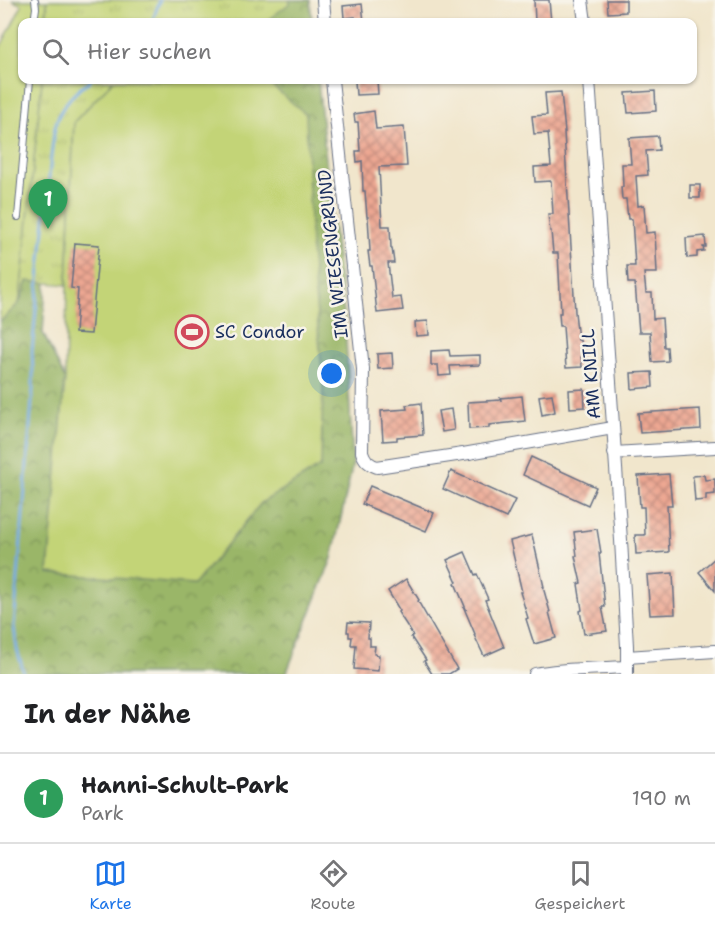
<!DOCTYPE html>
<html lang="de">
<meta charset="utf-8">
<style>
:root{--surface:#fff;--page:#f6f6f6;--text:#202124;--muted:#757577;--line:#e0e0e0;--accent:#1a73e8}
body{margin:0;font-family:"Shantell Sans",sans-serif;background:var(--page);color:var(--text)}
.you{position:absolute;left:332px;top:374px;width:21px;height:21px;margin:-15px;border:4px solid #fff;border-radius:50%;background:#1a73e8;box-shadow:0 0 0 9px #1a73e833}
.badge{display:grid;place-items:center;width:39px;height:39px;border-radius:50%;background:var(--accent);color:#fff;font-size:20px;font-weight:700}
.pin{position:absolute;translate:-50% -50px;filter:drop-shadow(0 2px 3px #0008)}
.pin::after{content:'';position:absolute;top:32px;width:21px;height:18px;background:inherit;clip-path:polygon(0 0,100% 0,50% 100%)}
.list{margin:0;padding:0;list-style:none}
h2{display:flex;justify-content:space-between;align-items:center;height:78px;margin:0;padding:0 24px;font-size:26px}
h2 small{font-size:20px;font-weight:400;color:var(--muted)}
.list li{display:grid;grid-template-columns:39px 1fr auto;gap:18px;align-items:center;box-sizing:border-box;height:90px;padding:0 24px;border-top:2px solid var(--line)}
.list b{display:block;font-size:22px;white-space:nowrap}
.list p{margin:0;font-size:20px;white-space:nowrap;color:var(--muted)}
.list em{font-size:20px;font-style:normal;color:var(--muted)}
.icon{flex:none;width:33px;height:33px;fill:none;stroke:currentColor;stroke-width:2;stroke-linecap:round;stroke-linejoin:round}
.map{position:relative;flex:none;width:715px;height:674px;overflow:hidden}
.search{position:absolute;background:var(--surface);box-shadow:0 2px 4px #0004;left:18px;right:18px;top:18px;height:66px;display:flex;align-items:center;gap:15px;box-sizing:border-box;padding:0 21px;border-radius:12px;color:var(--muted);font-size:22px}
.sheet{height:168px;background:var(--surface)}
nav{display:flex;justify-content:space-around;align-items:center;box-sizing:border-box;height:84px;border-top:2px solid var(--line);background:var(--surface);font-size:16px;color:var(--muted)}
nav a{display:grid;justify-items:center;gap:3px}
nav .on{color:var(--accent)}
.map>svg:first-child{display:block}
.forest{fill:url(#forest-crowns);stroke:#5a7263;stroke-width:1.5}
.park{fill:url(#park-tufts);stroke:#6f826a;stroke-width:1.5}
.pitch{fill:#c3d477;stroke:#6f826a;stroke-width:1.5}
.lines{fill:none;stroke-linecap:round;stroke-linejoin:round}
.stream{stroke:#74abe2;stroke-width:3}
.building{fill:url(#building-cross-hatch)}
.service-casing{stroke:#666f84;stroke-width:8}
.minor-casing{stroke:#666f84;stroke-width:14}
.service{stroke:#fff;stroke-width:6}
.minor{stroke:#fff;stroke-width:12}
.labels{text-anchor:middle;dominant-baseline:central;stroke-width:5;stroke-linejoin:round;paint-order:stroke}
.street-label{font-size:18px;fill:#1b2f5e;stroke:#f7f3e8}
.poi-label{font-size:18px;fill:#1b2f5e;stroke:#f7f3e8;text-anchor:start}
</style>
<div class="map">
<svg width="715" height="674" viewBox="0 0 715 674">
<defs>
<pattern id="forest-crowns" width="20" height="18" patternUnits="userSpaceOnUse" patternTransform="scale(1.5)"><rect width="20" height="18" fill="#9ab668"/><path d="M2 6a3 3 0 1 1 6 0M12 15a3 3 0 1 1 6 0" fill="none" stroke="#7d9459"/></pattern>
<pattern id="park-tufts" width="24" height="20" patternUnits="userSpaceOnUse" patternTransform="scale(1.5)"><rect width="24" height="20" fill="#c3d477"/><path d="M3 7l-1-3M5 7V3M7 7l1-3M15 17l-1-3M17 17v-4M19 17l1-3" fill="none" stroke="#a7b669"/></pattern>
<pattern id="building-cross-hatch" width="8" height="8" patternUnits="userSpaceOnUse" patternTransform="scale(1.5)"><rect width="8" height="8" fill="#eda792"/><path d="M0 0l8 8M0 8l8-8" fill="none" stroke="#bf887a"/></pattern>
</defs>
<rect width="100%" height="100%" fill="#f7f3e8"/>
<filter id="ink" filterUnits="userSpaceOnUse"><feTurbulence type="fractalNoise" baseFrequency=".0167" numOctaves="2"/><feDisplacementMap in="SourceGraphic" scale="12" xChannelSelector="R" yChannelSelector="G"/><feConvolveMatrix kernelMatrix="1 2 1 2 8 2 1 2 1" color-interpolation-filters="sRGB"/></filter>
<filter id="wash" filterUnits="userSpaceOnUse"><feTurbulence type="fractalNoise" baseFrequency=".008" numOctaves="4" result="noise"/><feDisplacementMap in="SourceGraphic" scale="24" xChannelSelector="R" yChannelSelector="G"/><feGaussianBlur stdDeviation="1.35" result="paint"/><feColorMatrix in="noise" values="0 0 0 0 0 0 0 0 0 0 0 0 0 0 0 0 0 1.4 0 .05"/><feComposite in="paint" operator="in"/></filter>
<g filter="url(#wash)">
<rect width="100%" height="100%" fill="#f1e6cc"/>
<g class="forest">
<path d="M289 0H310L312 22H265L289 3Z"/>
<path d="M266 80H318L330 201 345 322 353 463 332 558 286 674H0V322L19 303 27 281 46 282 43 333 65 379 48 573 195 584 261 503 321 466 323 383 311 249Z"/>
</g>
<g class="park">
<path d="M47 0H289L290 3 265 22H46Z"/>
<path d="M42 80H114L74 122 67 285 27 281 19 303Z"/>
</g>
<g class="pitch">
<path d="M12 0H47L46 22H22V80H42L20 298 19 303 0 322V48L22 5Z"/>
<path d="M114 80H266L267 82 306 114 311 249 323 383 321 466 261 503 195 584 48 573 65 379 67 285 74 122Z"/>
</g>
<g class="lines">
<g class="stream">
<path d="M152 22 160 0"/>
<path d="M24 674 17 649 14 627 33 388V373L32 351 51 157C53 143 53 127 59 115 66 100 78 89 91 80"/>
</g>
</g>
<g id="blocks">
<g class="building">
<path d="M534 0H549L551 22H535Z"/>
<path d="M607 0H626V12L608 13Z"/>
<path d="M362 4 364 22H355V17L344 18 343 6Z"/>
<path d="M377 80 378 94 356 95 355 81Z"/>
<path d="M655 91 656 111 628 113 626 93Z"/>
<path d="M561 92 565 132H564L575 312 578 340H580L582 367 566 368 563 326H560L559 313H561L558 253H553L551 231H550L548 214H553L551 181 535 182 534 167 551 166 548 133 534 134 532 116 547 115 545 93Z"/>
<path d="M374 111 376 129 404 127 407 166 379 167 382 226H390L391 248H392L394 263H388L392 298 401 297 403 310 377 313 372 266H370L368 251H370L368 217H367L365 191H363L362 161 357 162 356 151H360L358 122H355L354 114Z"/>
<path d="M658 136 659 150 646 151 648 175 636 176 638 206 644 205 646 233 655 232 657 273H644L646 293H652L653 319 662 318 664 347H667L668 361 652 362 650 332H639L635 283H628L627 266H635L632 219H628L626 199H622L621 187H623L622 164H631L629 138Z"/>
<rect x="690" y="185" width="10" height="13"/>
<path d="M705 236 706 247H703L704 251 697 252V257L687 258 686 238Z"/>
<path d="M75 243 99 245 91 334 75 333 78 289 71 288Z"/>
<path d="M428 321 429 335 416 336 415 322Z"/>
<path d="M449 350 450 356 480 355V365L450 366 451 375 439 376 438 365H431V351Z"/>
<path d="M392 353 393 368 378 369 377 354Z"/>
<path d="M652 372 653 387 632 389 631 373Z"/>
<path d="M584 389 585 407 570 408 569 390Z"/>
<path d="M552 394 555 412 542 415 539 396Z"/>
<path d="M522 396 525 421 489 425V428L469 429 468 402 501 400 500 398Z"/>
<path d="M421 403 423 435 397 437V440L383 441 381 411 407 409 406 405Z"/>
<path d="M451 409 454 430 442 432 438 411Z"/>
<path d="M700 409 701 429 640 433 638 413Z"/>
<path d="M531 457 596 487 588 505 523 475Z"/>
<path d="M451 471 515 500 506 518 443 489Z"/>
<path d="M669 474 672 505H667L669 552 636 554 635 535H645L644 507H640L638 476Z"/>
<path d="M704 475 705 480 715 479V494L706 495V500L695 501 693 476Z"/>
<path d="M370 486 434 513 426 531 362 504Z"/>
<path d="M597 529 601 553H599L605 607H602L607 631 584 634 580 611 582 610 578 584 581 583 575 556H577L574 532Z"/>
<path d="M532 535 544 587H543L550 612H549L556 638 534 644 526 619 528 618 520 592H522L510 541Z"/>
<path d="M465 552 475 575 477 574 488 599 485 600 504 647 484 656 474 635 475 634 464 608 466 609 455 583 457 582 447 560Z"/>
<path d="M715 558V591L699 572Z"/>
<path d="M673 573 675 614 650 615 647 575Z"/>
<path d="M406 579 419 600 418 601 457 669 449 674H432L424 661 426 660 411 637 413 635 398 612 400 611 388 591Z"/>
<path d="M348 622 369 623 368 638H370V646H375L374 654 379 655 378 671 354 669 356 645H351L352 637H349V632H347Z"/>
</g>
</g>
</g>
<g filter="url(#ink)">
<use href="#blocks" fill-opacity="0" stroke="#666f84" stroke-width="1.5"/>
<g class="lines">
<defs>
<g id="service">
<path d="M34 22 36 8 35 0"/>
<path d="M18 217 30 80"/>
</g>
<g id="minor">
<path d="M323 0 325 22"/>
<path d="M582 0 585 22"/>
<path d="M332 80 363 369 362 452C365 461 369 464 377 467L463 454 613 428"/>
<path d="M589 80 621 540 627 646V674"/>
<path d="M614 453 715 447"/>
<path d="M627 657 715 651"/>
<path d="M535 674C565 668 596 669 627 667"/>
</g>
</defs>
<use href="#service" class="service-casing"/>
<use href="#minor" class="minor-casing"/>
<use href="#service" class="service"/>
<use href="#minor" class="minor"/>
</g>
</g>
<defs>
<symbol id="stadium-ring" viewBox="-11 -11 22 22"><circle r="9.5" fill="#f7f3e8" stroke="#d1495b" stroke-width="1.5"/><path d="M0-5a6.5 5 0 1 0 0 10a6.5 5 0 1 0 0-10ZM-3.5-1.8h7v3.6h-7Z" fill="#d1495b"/></symbol>
</defs>
<g fill-rule="evenodd">
<use href="#stadium-ring" x="173" y="313" width="38" height="38"/>
</g>
<g class="labels">
<g class="street-label">
<text transform="translate(333 254) rotate(-96)">IM WIESENGRUND</text>
<text transform="translate(591 374) rotate(-94)">AM KNILL</text>
</g>
<g class="poi-label">
<text x="215" y="332">SC Condor</text>
</g>
</g>
</svg>
<div class="you"></div>
<div class="pin badge" style="left:48px;top:229px;background:#2e9e5b">1</div>
<div class="search"><svg class="icon" aria-label="search" viewBox="0 0 24 24"><circle cx="10" cy="10" r="6"/><path d="M15 15l6 6"/></svg>Hier suchen</div>
</div>
<section class="sheet">
<h2>In der Nähe<small></small></h2>
<ul class="list">
<li><span class="badge" style="background:#2e9e5b">1</span><div><b>Hanni-Schult-Park</b><p>Park</p></div><em>190 m</em></li>
</ul>
</section>
<nav>
<a class="on"><svg class="icon" aria-label="map" viewBox="0 0 24 24"><path d="M3 6l6-2 6 2 6-2v14l-6 2-6-2-6 2zM9 4v14M15 6v14"/></svg>Karte</a>
<a><svg class="icon" aria-label="directions" viewBox="0 0 24 24"><path d="M12 3l9 9-9 9-9-9zM9 14v-3h6M13 9l2 2-2 2"/></svg>Route</a>
<a><svg class="icon" aria-label="saved" viewBox="0 0 24 24"><path d="M7 4h10v16l-5-4-5 4z"/></svg>Gespeichert</a>
</nav>
